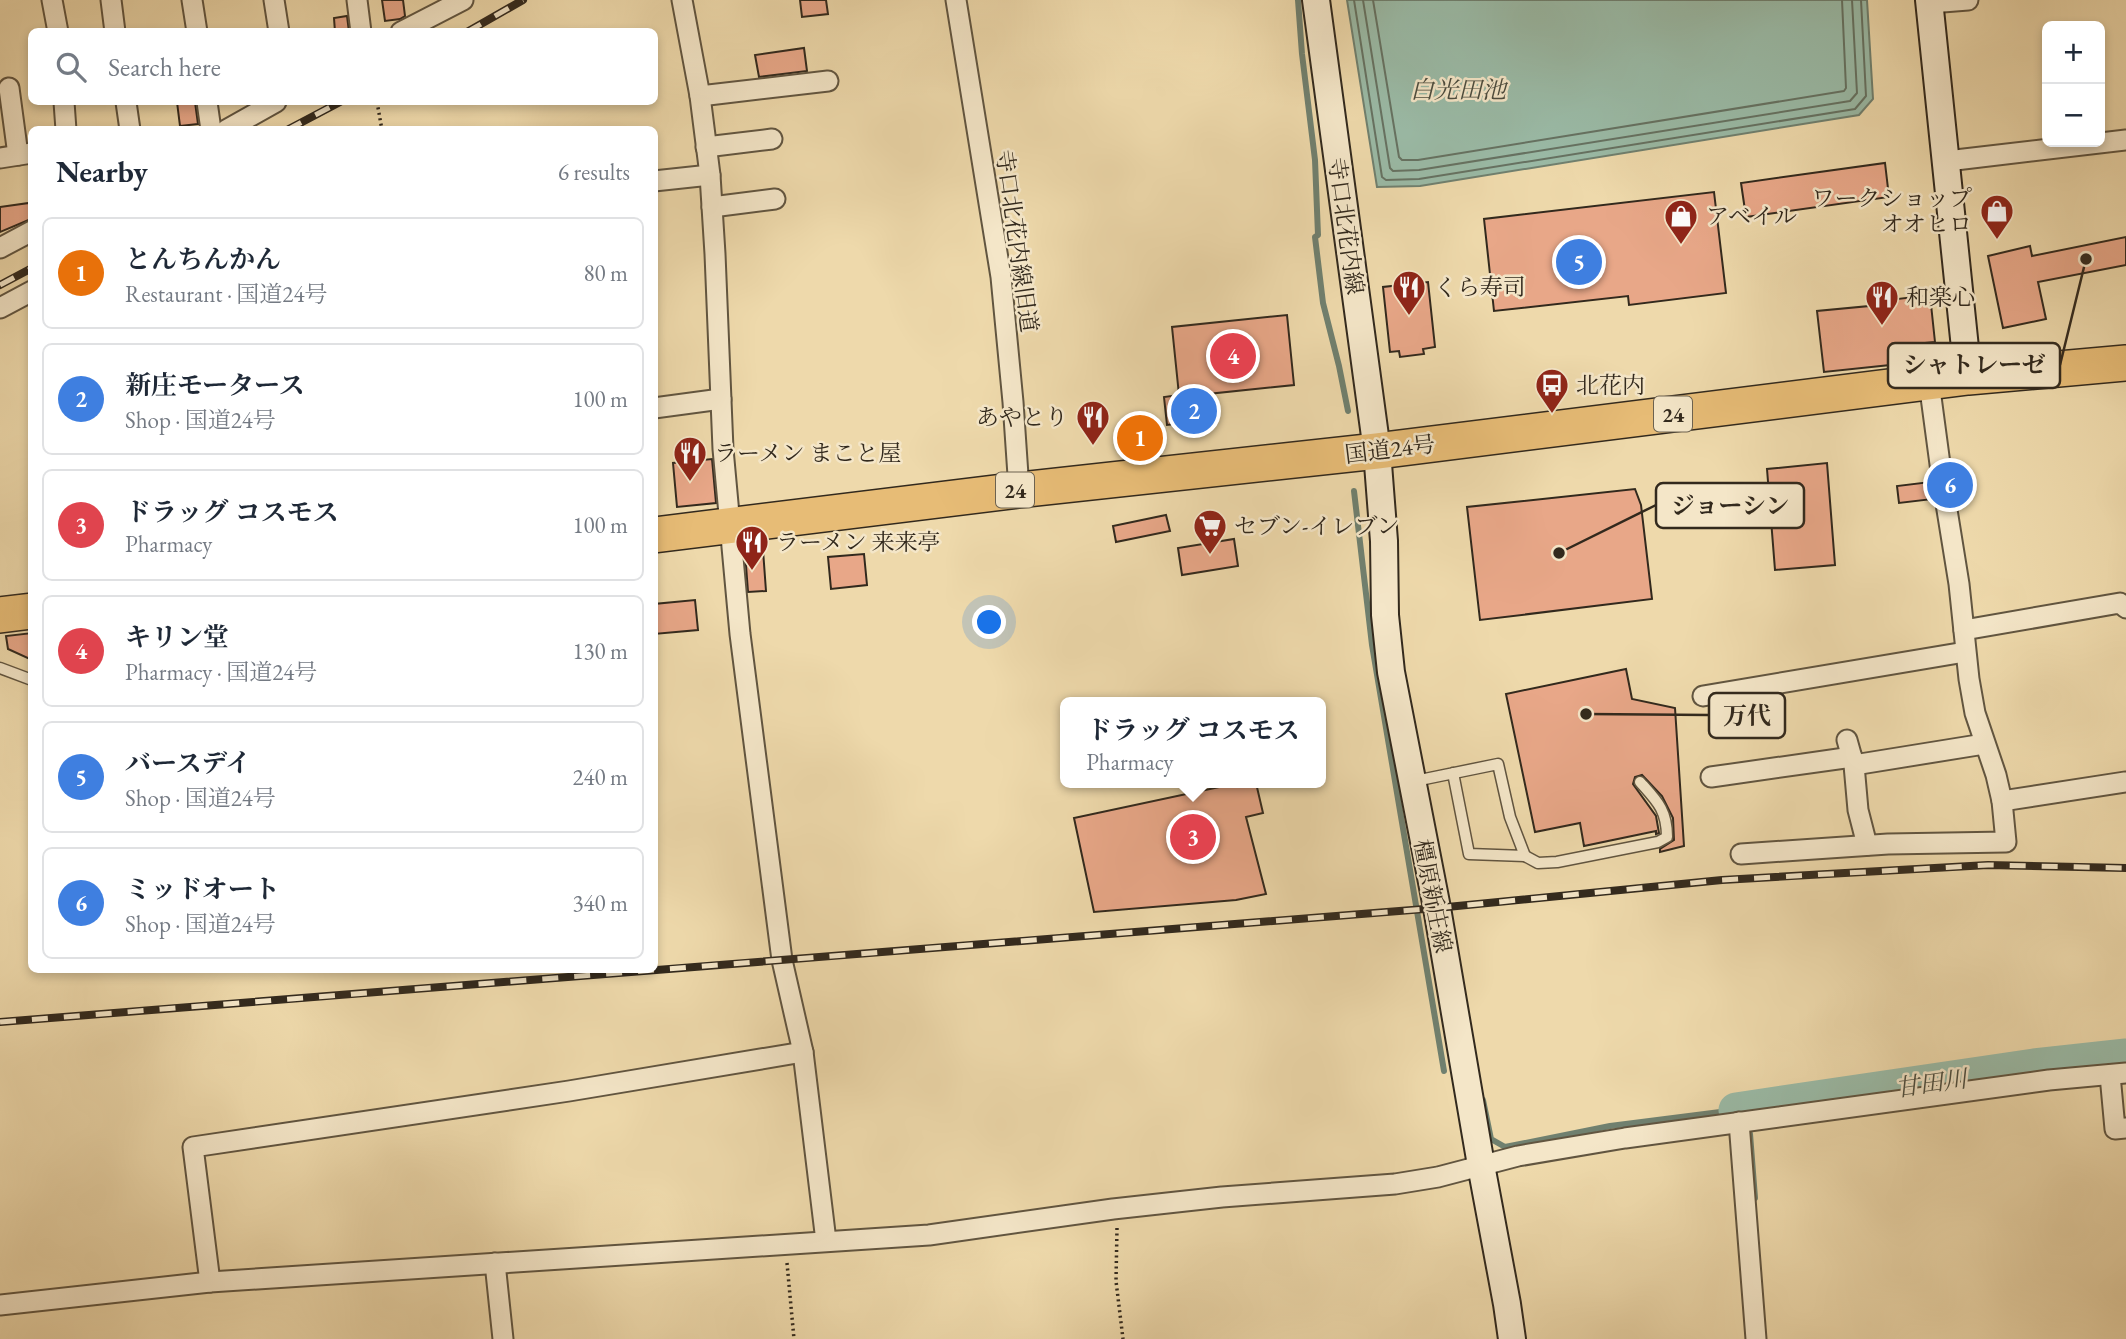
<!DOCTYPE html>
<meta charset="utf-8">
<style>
:root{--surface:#fff;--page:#f2f2f3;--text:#1f2937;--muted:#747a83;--line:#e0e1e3;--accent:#0f766e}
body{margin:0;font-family:"EB Garamond","Noto Serif JP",serif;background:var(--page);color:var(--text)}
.controls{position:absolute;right:21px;top:21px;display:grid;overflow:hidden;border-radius:10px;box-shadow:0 4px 10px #0003}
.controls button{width:63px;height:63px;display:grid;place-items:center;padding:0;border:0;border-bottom:2px solid var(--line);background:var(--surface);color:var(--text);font:35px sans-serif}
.you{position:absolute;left:990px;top:623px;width:24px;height:24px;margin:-18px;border:5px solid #fff;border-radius:50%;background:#1a73e8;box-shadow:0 0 0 10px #1a73e833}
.badge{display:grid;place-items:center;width:46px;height:46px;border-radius:50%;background:var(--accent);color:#fff;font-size:23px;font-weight:700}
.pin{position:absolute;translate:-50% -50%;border:4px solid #fff;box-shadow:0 2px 7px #0006}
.popup{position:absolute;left:1060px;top:697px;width:266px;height:91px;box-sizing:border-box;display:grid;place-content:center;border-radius:10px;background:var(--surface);filter:drop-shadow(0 2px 5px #0005);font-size:23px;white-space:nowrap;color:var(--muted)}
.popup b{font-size:26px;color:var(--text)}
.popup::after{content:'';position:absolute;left:50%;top:100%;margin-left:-14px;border:14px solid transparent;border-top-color:var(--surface)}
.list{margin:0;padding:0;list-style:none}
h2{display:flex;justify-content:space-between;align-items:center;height:91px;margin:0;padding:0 28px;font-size:30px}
h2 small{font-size:23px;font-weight:400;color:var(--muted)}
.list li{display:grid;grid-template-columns:46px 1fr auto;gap:21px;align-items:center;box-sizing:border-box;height:112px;margin:0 14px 14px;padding:0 14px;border:2px solid var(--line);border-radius:10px}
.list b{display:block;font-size:26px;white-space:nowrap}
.list p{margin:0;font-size:23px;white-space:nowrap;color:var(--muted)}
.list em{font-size:23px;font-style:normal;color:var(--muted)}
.icon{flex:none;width:38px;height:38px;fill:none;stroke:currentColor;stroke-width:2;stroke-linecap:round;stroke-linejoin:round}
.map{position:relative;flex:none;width:2126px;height:1339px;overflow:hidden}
.search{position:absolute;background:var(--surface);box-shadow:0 4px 10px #0003;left:28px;top:28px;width:630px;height:77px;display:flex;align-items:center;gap:18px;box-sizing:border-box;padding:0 24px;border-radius:10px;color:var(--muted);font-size:26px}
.panel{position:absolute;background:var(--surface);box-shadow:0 4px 10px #0003;left:28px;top:126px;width:630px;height:847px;border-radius:10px}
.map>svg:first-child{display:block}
.water{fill:#9abaa6;stroke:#70806f;stroke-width:2}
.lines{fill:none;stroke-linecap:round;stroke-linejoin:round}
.shore{stroke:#667262;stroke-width:2}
.stream{stroke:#70806f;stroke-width:6}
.river{stroke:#9abaa6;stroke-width:35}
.building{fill:#e8a788;stroke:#32291d;stroke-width:2}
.lane-casing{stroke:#615540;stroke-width:13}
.street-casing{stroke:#615540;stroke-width:23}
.secondary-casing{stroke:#32291d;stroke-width:30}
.highway-casing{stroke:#32291d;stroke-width:38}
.path{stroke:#32291d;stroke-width:3.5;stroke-dasharray:2 3.5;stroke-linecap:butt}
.lane{stroke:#f4e6c8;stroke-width:10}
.street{stroke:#f4e6c8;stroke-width:19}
.secondary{stroke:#f4e6c8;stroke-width:26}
.highway{stroke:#e7bc76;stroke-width:35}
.rail-casing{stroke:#32291d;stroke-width:8}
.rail{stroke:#f4e6c8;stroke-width:5;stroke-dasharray:16;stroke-linecap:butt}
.labels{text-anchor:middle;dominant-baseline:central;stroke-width:5;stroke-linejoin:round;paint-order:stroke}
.shield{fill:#f4e6c8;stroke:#6c6250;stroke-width:2}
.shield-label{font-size:21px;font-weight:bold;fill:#32291d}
.poi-label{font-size:23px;fill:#32291d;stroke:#f4e6c8;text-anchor:start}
.street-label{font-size:23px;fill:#32291d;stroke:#f4e6c8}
.water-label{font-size:24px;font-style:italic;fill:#4c4d3f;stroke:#f4e6c8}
.leader{fill:none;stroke:#32291d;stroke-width:2.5}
.callout-dot{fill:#32291d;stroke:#f4e6c8;stroke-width:2.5}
.callout{fill:#f4e6c8;stroke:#32291d;stroke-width:2.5}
.callout-label{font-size:24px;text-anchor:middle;font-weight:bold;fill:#32291d}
</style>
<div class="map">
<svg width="2126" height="1339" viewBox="0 0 2126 1339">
<rect width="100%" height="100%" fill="#eed9ab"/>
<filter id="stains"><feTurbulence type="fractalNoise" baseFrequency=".00286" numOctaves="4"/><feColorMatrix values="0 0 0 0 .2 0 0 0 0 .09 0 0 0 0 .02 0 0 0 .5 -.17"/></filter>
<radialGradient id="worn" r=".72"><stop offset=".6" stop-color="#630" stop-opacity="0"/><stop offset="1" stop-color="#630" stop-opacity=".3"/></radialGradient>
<path class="water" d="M1347 0H1867L1873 99 1859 115 1420 186 1377 187Z"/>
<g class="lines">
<g class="shore">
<path d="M1354 0 1382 177 1386 180 1419 179 1855 109 1866 96 1861 0"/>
<path d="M1363 0 1390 168 1393 171 1419 170 1850 101 1857 93 1852 0"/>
<path d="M1373 0 1399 157 1402 160H1418L1844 91 1846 88 1842 0"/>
</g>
<g class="stream">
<path d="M1298 0 1302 54 1315 160 1318 235 1315 237 1323 303 1339 366 1348 411"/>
<path d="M1354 491 1372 645 1444 1071"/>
<path d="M1483 1100 1491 1139 1505 1147 1610 1126 1736 1110"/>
<path d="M1750 1134 1755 1198"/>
</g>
<path class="river" d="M1736 1110 2034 1066 2126 1056"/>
</g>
<g class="building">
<path d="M382 0H403L405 16 400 19 385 21Z"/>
<path d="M800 0H826L828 14 802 17Z"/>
<path d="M347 16 349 32H335L334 18Z"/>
<path d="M804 48 807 71 759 77 755 55Z"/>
<path d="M177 102H195L198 124 180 126Z"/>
<path d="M1885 163 1889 197 1746 217 1741 183Z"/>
<path d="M1714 192 1726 293 1629 305 1628 296 1494 311 1484 219Z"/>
<path d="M29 203 31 219 0 232V207Z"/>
<path d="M2126 237V265L2038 282 2046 319 2003 328 1988 256 2030 246 2032 256Z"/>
<path d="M1428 282 1435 347 1423 349 1424 354 1400 357 1399 351 1390 352 1383 287Z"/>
<path d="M1930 295 1935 342 1926 343 1928 361 1824 372 1817 311 1890 304 1889 300Z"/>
<path d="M1287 315 1294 385 1208 394 1211 420 1167 425 1164 397 1179 395 1172 327Z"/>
<path d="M712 459 716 503 677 507 673 463Z"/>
<path d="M1827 463 1835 565 1775 570 1767 469Z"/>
<path d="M1930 482 1933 499 1899 503 1897 486Z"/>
<path d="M1635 489 1641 505 1652 599 1480 620 1467 507Z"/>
<path d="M1166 515 1170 531 1116 542 1113 526Z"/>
<path d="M1234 539 1238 566 1182 575 1178 548Z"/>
<path d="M763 550 766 591 748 592 745 552Z"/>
<path d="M864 554 867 585 831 589 828 557Z"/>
<path d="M695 600 698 630 654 634V604Z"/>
<path d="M32 633V660L8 649 6 636Z"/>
<path d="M1626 669 1632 699 1675 708 1684 846 1660 852V849L1674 840 1673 818 1662 796 1642 775 1635 777 1633 784 1656 816 1659 833 1656 834V831L1584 846 1580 823 1535 832 1506 694Z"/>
<path d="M1238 783H1256L1263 813 1246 817 1266 894 1236 900 1094 912 1074 818Z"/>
</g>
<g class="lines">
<defs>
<g id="lane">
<path d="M0 668 32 680"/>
<path d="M1415 781 1498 764 1510 817 1525 856 1469 854 1453 773"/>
<path d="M1525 856 1538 863 1557 862 1658 842 1667 837C1667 810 1657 801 1640 782"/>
</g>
<g id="street">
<path d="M52 0 58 32"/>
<path d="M111 0 115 32"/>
<path d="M192 0 197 32"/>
<path d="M274 0 279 32"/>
<path d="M357 0 361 32"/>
<path d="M682 0 700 96 710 175 715 254 723 449 740 634 782 960 803 1052 826 1241"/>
<path d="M956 0 1001 277 1013 402 1019 490"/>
<path d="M1930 3 1968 0"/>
<path d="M401 32 463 0"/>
<path d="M9 88 18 155"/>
<path d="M700 96 828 81"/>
<path d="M64 102 66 130"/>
<path d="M126 102 130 130"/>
<path d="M207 102 211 130"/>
<path d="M226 130 276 102"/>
<path d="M706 147 772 139"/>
<path d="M0 158 32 153"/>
<path d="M1947 161 2126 140"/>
<path d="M654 181 710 175"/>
<path d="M712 207 775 199"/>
<path d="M0 248 32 231"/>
<path d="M0 308 32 291"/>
<path d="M654 408 721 399"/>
<path d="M1964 630 2120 603 2126 608"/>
<path d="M1703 696 1965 652"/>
<path d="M1847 740 1854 765 1858 810 1867 845"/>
<path d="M1854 765 1984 744"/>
<path d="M1711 777 1852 757"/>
<path d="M2002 801 2125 782"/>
<path d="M1741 854 1888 844 2006 842 2002 801 1996 775 1975 713 1969 679 1959 584 1942 479 1929 382"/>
<path d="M2110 1075 2115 1129 2126 1128"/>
<path d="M1739 1122 1756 1339"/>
<path d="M495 1263 503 1339"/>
<path d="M210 1282 193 1147 569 1091 803 1052"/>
<path d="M0 1305 210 1282 929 1235 1113 1209 1222 1197 1395 1184 1438 1177 1518 1156 1625 1138 2049 1080 2126 1073"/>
</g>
<g id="secondary">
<path d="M1316 0 1377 451 1384 541 1385 615 1391 672 1437 908 1481 1165 1507 1304 1512 1339"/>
<path d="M1929 0 1968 377"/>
</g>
<g id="highway">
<path d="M654 535 1019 490 1377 451 1968 377 2126 363"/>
<path d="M0 615 32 611"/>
</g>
</defs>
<use href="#lane" class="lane-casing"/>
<use href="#street" class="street-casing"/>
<use href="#secondary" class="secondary-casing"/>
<use href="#highway" class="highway-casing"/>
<g class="path">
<path d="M377 102 382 130"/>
<path d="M1117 1228 1116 1281 1123 1339"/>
<path d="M787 1263 794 1339"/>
</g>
<use href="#lane" class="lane"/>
<use href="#street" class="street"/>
<use href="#secondary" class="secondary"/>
<use href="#highway" class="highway"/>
<defs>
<g id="rail">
<path d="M467 32 523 0"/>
<path d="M287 130 340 102"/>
<path d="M0 285 32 268"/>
<path d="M0 1022 1437 908 1722 880 1988 865 2126 868"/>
</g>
</defs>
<use href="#rail" class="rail-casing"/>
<use href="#rail" class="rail"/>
</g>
<defs>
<symbol id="shop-pin" viewBox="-11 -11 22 30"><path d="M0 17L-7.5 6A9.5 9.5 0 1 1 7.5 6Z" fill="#8f2418" stroke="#f4e6c8"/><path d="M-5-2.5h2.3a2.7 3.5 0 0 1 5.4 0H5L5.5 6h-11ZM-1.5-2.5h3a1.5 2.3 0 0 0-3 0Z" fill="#fff"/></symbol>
<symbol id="restaurant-pin" viewBox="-11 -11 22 30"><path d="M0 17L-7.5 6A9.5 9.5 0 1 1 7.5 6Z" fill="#8f2418" stroke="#f4e6c8"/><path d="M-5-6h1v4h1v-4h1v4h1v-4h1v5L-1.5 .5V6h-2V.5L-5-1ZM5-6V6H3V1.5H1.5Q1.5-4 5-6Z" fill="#fff"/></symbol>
<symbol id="bus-pin" viewBox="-11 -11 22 30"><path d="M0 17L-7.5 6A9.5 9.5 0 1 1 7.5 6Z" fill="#8f2418" stroke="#f4e6c8"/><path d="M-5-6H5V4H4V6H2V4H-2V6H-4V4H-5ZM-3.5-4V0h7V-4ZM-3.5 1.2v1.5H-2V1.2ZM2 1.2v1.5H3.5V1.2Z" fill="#fff"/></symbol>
<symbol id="supermarket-pin" viewBox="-11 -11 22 30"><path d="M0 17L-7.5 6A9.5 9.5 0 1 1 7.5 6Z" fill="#8f2418" stroke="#f4e6c8"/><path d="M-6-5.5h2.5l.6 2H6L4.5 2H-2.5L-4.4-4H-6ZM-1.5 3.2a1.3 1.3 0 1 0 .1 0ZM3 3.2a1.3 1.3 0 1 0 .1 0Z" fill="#fff"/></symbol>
</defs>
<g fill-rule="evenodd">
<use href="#shop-pin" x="1978" y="192" width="38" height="52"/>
<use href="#shop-pin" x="1662" y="197" width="38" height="52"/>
<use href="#restaurant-pin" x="1390" y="268" width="38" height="52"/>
<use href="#restaurant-pin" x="1863" y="278" width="38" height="52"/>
<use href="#bus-pin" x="1533" y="366" width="38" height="52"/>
<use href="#restaurant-pin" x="1074" y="398" width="38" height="52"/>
<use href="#restaurant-pin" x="671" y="434" width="38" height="52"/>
<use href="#supermarket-pin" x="1191" y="507" width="38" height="52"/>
<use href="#restaurant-pin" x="733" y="523" width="38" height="52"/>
</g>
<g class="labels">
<g class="shield">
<rect x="1654" y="396.5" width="38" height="35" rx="5"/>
<rect x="996" y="472.5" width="38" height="35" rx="5"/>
</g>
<g class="shield-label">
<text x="1673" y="414">24</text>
<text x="1015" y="490">24</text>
</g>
<g class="poi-label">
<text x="1972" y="198" text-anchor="end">ワークショップ<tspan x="1972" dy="26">オオヒロ</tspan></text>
<text x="1706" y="216">アベイル</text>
<text x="1434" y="287">くら寿司</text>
<text x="1906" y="297">和楽心</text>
<text x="1576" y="385">北花内</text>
<text x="1068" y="417" text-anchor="end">あやとり</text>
<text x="714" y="453">ラーメン まこと屋</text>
<text x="1234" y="526">セブン-イレブン</text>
<text x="776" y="542">ラーメン 来来亭</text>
</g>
<g class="street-label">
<text transform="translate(1346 226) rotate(82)">寺口北花内線</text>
<text transform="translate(1017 241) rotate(82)">寺口北花内線旧道</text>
<text transform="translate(1390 449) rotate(-7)">国道24号</text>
<text transform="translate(1433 896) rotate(79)">橿原新庄線</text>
</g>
<g class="water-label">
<text x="1458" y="89">白光田池</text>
<text transform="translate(1931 1083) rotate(-8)">甘田川</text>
</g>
</g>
<path class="leader" d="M2086 259L2060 365M1559 553L1656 505M1586 714L1709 715"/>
<g class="callout-dot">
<circle cx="2086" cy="259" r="7"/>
<circle cx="1559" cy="553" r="7"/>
<circle cx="1586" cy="714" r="7"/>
</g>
<g class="callout">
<rect x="1888" y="343" width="172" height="45" rx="7"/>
<rect x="1656" y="483" width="148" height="45" rx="7"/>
<rect x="1709" y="693" width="76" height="45" rx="7"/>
</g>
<g class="callout-label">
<text x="1974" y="373">シャトレーゼ</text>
<text x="1730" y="514">ジョーシン</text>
<text x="1747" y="724">万代</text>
</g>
<rect width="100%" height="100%" filter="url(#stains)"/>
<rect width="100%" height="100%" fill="url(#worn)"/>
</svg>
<div class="controls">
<button>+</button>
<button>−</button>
</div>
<div class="you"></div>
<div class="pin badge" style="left:1140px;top:438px;background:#e8710a">1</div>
<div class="pin badge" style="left:1194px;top:411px;background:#3f7fe0">2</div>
<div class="pin badge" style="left:1193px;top:837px;background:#e0444e">3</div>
<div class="popup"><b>ドラッグ コスモス</b>Pharmacy</div>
<div class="pin badge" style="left:1233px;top:356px;background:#e0444e">4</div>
<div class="pin badge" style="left:1579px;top:262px;background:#3f7fe0">5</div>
<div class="pin badge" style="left:1950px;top:485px;background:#3f7fe0">6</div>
<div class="search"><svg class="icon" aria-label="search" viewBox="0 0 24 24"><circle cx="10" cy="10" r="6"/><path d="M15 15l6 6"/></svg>Search here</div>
<section class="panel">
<h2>Nearby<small>6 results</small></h2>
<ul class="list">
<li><span class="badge" style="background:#e8710a">1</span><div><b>とんちんかん</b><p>Restaurant · 国道24号</p></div><em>80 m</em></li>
<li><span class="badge" style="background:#3f7fe0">2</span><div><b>新庄モータース</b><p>Shop · 国道24号</p></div><em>100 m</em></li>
<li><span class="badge" style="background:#e0444e">3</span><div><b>ドラッグ コスモス</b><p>Pharmacy</p></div><em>100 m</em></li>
<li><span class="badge" style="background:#e0444e">4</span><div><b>キリン堂</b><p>Pharmacy · 国道24号</p></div><em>130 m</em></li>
<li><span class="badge" style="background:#3f7fe0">5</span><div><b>バースデイ</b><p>Shop · 国道24号</p></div><em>240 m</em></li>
<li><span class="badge" style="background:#3f7fe0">6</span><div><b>ミッドオート</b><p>Shop · 国道24号</p></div><em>340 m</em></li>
</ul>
</section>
</div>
